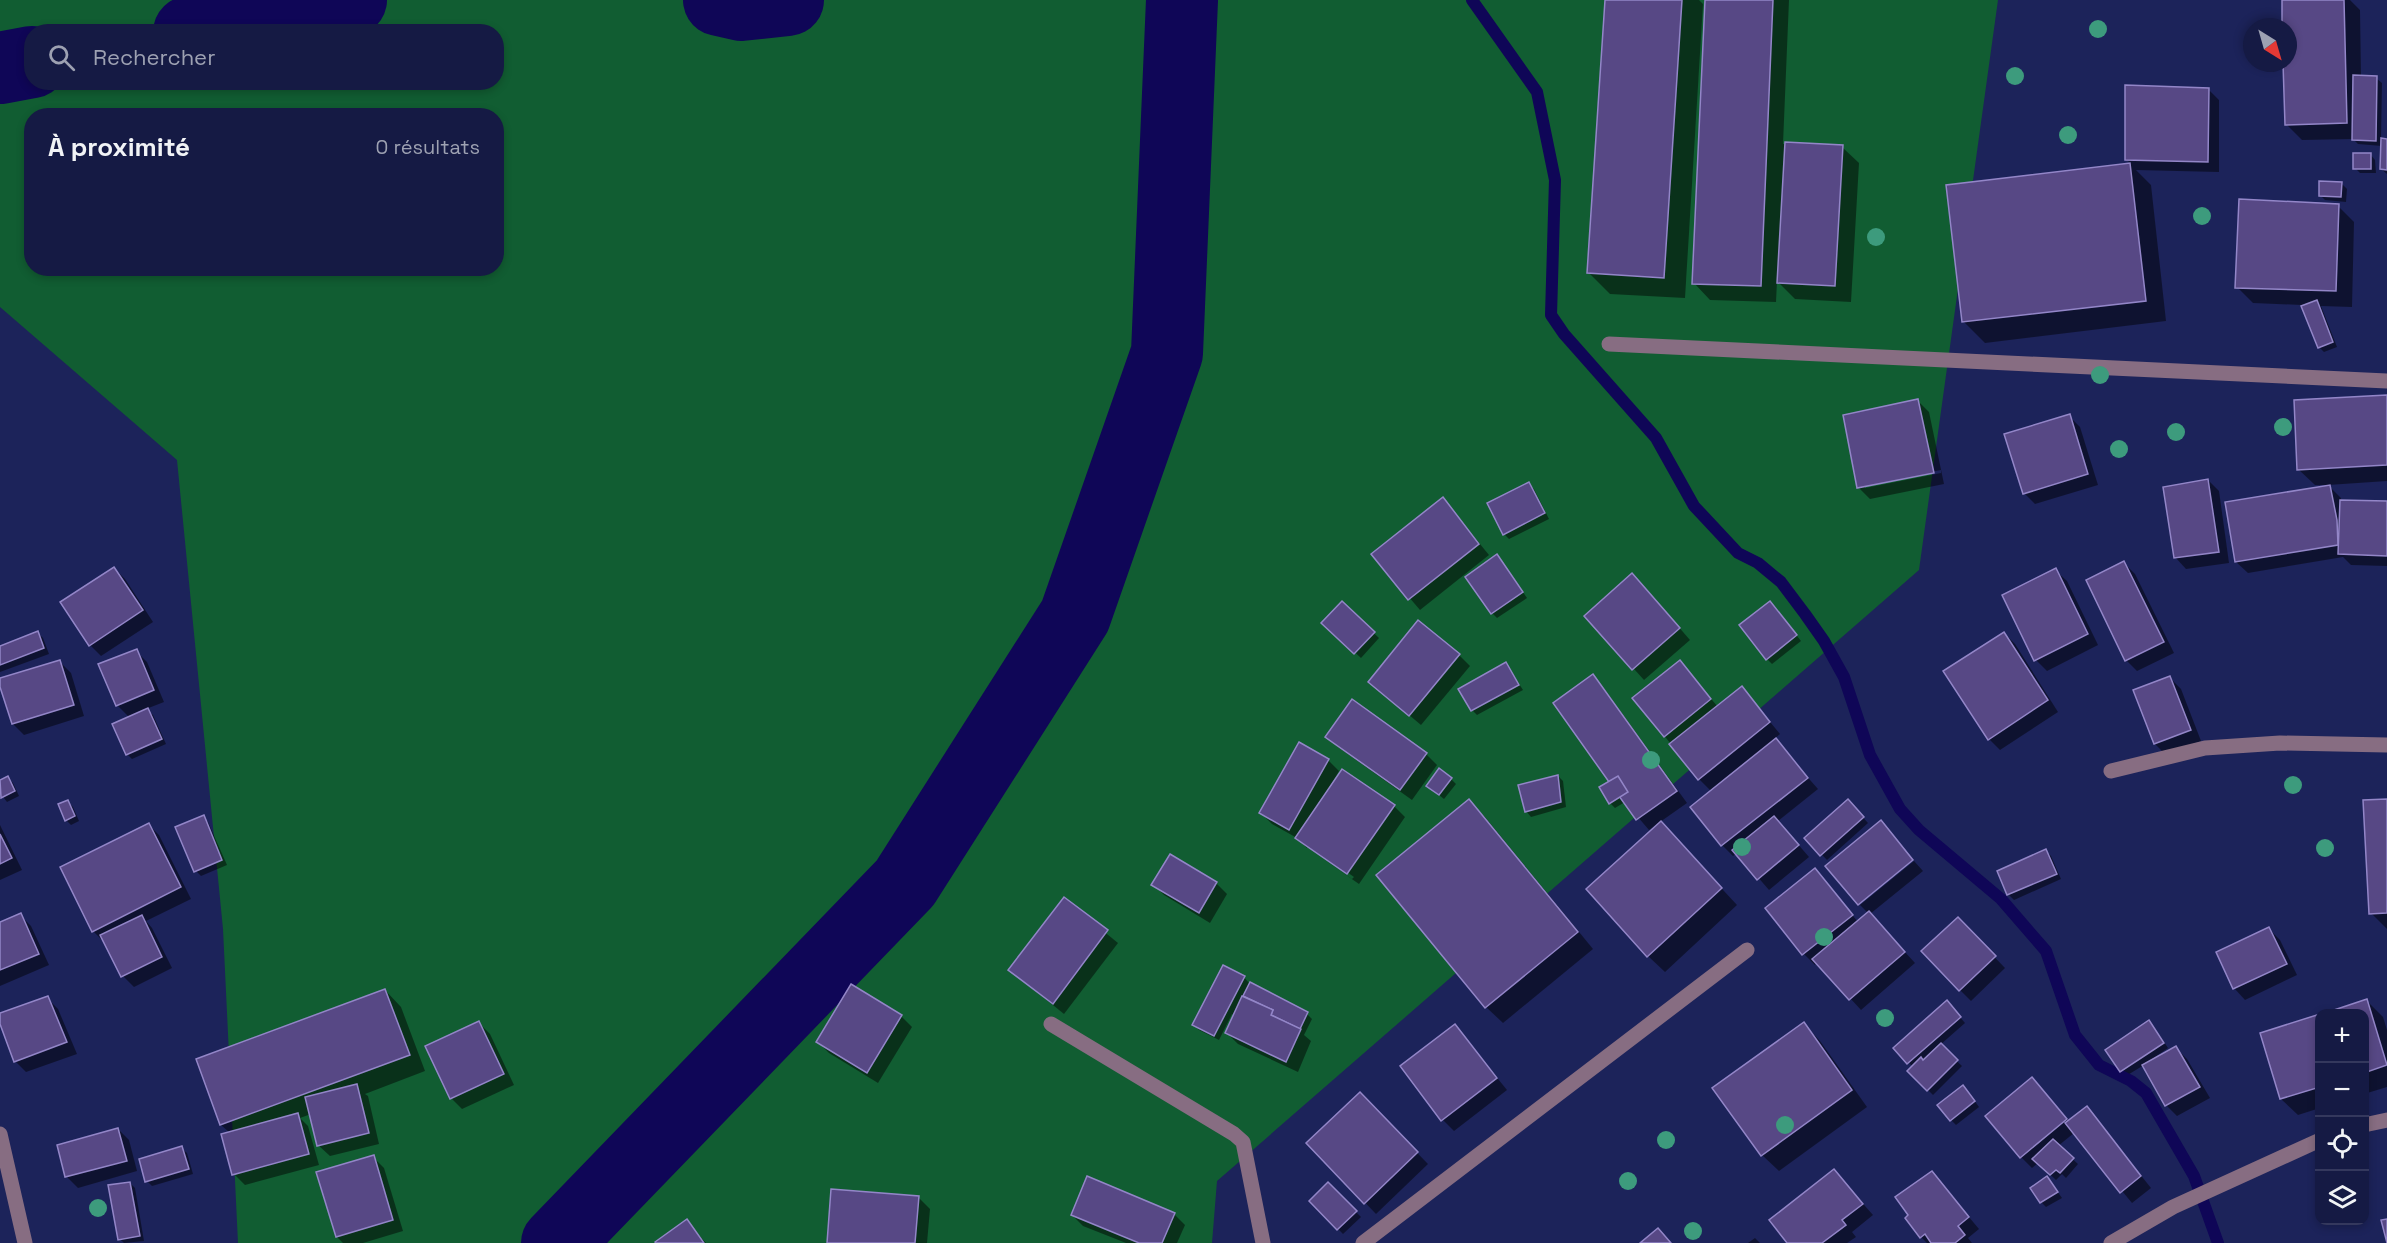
<!DOCTYPE html>
<html lang="fr">
<meta charset="utf-8">
<style>
:root{--surface:#151a44;--page:#22274f;--text:#f1f3f6;--muted:#9da1b2;--line:#34385d}
body{margin:0;font-family:"Space Grotesk",sans-serif;background:var(--page);color:var(--text)}
.controls{position:absolute;right:18px;bottom:18px;display:grid;overflow:hidden;border-radius:12px;box-shadow:0 3px 9px #0003}
.controls button{width:54px;height:54px;display:grid;place-items:center;padding:0;border:0;border-bottom:2px solid var(--line);background:var(--surface);color:var(--text);font:30px sans-serif}
.compass{position:absolute;left:2243px;top:18px;width:54px;height:54px;border-radius:50%;background:var(--surface);box-shadow:0 3px 9px #0003;rotate:143deg}
.list{margin:0;padding:0;list-style:none}
h2{display:flex;justify-content:space-between;align-items:center;height:78px;margin:0;padding:0 24px;font-size:26px}
h2 small{font-size:20px;font-weight:400;color:var(--muted)}
.icon{flex:none;width:33px;height:33px;fill:none;stroke:currentColor;stroke-width:2;stroke-linecap:round;stroke-linejoin:round}
.map{position:relative;flex:none;width:2387px;height:1243px;overflow:hidden}
.search{position:absolute;background:var(--surface);box-shadow:0 3px 9px #0003;left:24px;top:24px;width:480px;height:66px;display:flex;align-items:center;gap:15px;box-sizing:border-box;padding:0 21px;border-radius:24px;color:var(--muted);font-size:22px}
.panel{position:absolute;background:var(--surface);box-shadow:0 3px 9px #0003;left:24px;top:108px;width:480px;height:168px;border-radius:24px}
.map>svg:first-child{display:block}
.green{fill:#115d32;fill-rule:evenodd}
.shadow{fill:#0007;fill-rule:evenodd}
.lines{fill:none;stroke-linecap:round;stroke-linejoin:round}
.stream{stroke:#0f0657;stroke-width:12}
.river{stroke:#0f0657;stroke-width:72}
.building{fill:#574885;stroke:#9386c8;stroke-width:1.5}
.minor{stroke:#876d82;stroke-width:15}
.tree{fill:#3d9b7d}
</style>
<div class="map">
<svg width="2387" height="1243" viewBox="0 0 2387 1243">
<rect width="100%" height="100%" fill="#1c235a"/>
<path class="green" d="M0 0H1998L1919 570 1217 1181 1212 1243H238L223 929 177 460 0 307ZM32 32H496V82H32ZM32 116H496V268H32Z"/>
<g class="shadow">
<path d="M1606 0H1699L1703 4 1685 298 1610 294 1589 273Z"/>
<path d="M1706 0H1789L1783 144 1842 147 1859 163 1851 302 1795 299 1777 281 1776 302 1710 300 1694 283Z"/>
<path d="M2283 0H2350L2360 10 2361 77 2376 78 2382 83 2381 140H2387V174L2381 169 2382 146 2358 144 2353 139 2302 140 2286 124 2285 63H2288V27H2284Z"/>
<path d="M2208 89 2219 100V172L2136 170 2151 185 2166 321 1985 343 1964 322 1948 186 2131 164 2126 159Z"/>
<path d="M2370 154 2375 160 2376 173H2360L2355 168Z"/>
<path d="M2341 183 2347 189 2346 202 2325 200 2320 195Z"/>
<path d="M2338 206 2354 222 2352 307 2321 306 2337 347 2324 352 2319 347 2302 305 2253 303 2237 287Z"/>
<path d="M2387 396V481L2328 485 2341 498V501L2387 502V566L2351 565 2343 557 2248 573 2236 562 2326 487V485H2315L2298 469Z"/>
<path d="M1918 401 1929 412 1944 484 1870 499 1859 488 1844 416ZM1941 470V473L1865 488V485Z"/>
<path d="M2069 416 2080 427 2098 485 2035 504 2024 493Z"/>
<path d="M2208 480 2219 491 2229 563 2186 569 2175 557Z"/>
<path d="M1528 484 1534 489 1549 519 1509 539 1504 534Z"/>
<path d="M1443 499 1489 555 1420 610 1373 555Z"/>
<path d="M1497 556 1527 598 1497 618 1492 613Z"/>
<path d="M2124 563 2135 574 2174 653 2137 671 2126 660Z"/>
<path d="M114 568 125 579 153 622 101 656 90 645Z"/>
<path d="M2055 570 2067 581 2098 645 2047 671 2036 660Z"/>
<path d="M1643 586 1690 640 1644 680 1586 616Z"/>
<path d="M1342 603 1379 638 1361 658 1323 623Z"/>
<path d="M1775 608 1801 641 1772 664 1767 659Z"/>
<path d="M38 633 43 638 49 654 0 672V647Z"/>
<path d="M2004 633 2015 644 2058 712 2000 750 1989 739Z"/>
<path d="M136 651 147 662 164 702 146 709 153 715 166 744 132 759 127 754 130 718 117 705Z"/>
<path d="M1459 655 1470 666 1421 725 1370 682Z"/>
<path d="M60 662 71 673 84 716 24 735 13 724 0 680Z"/>
<path d="M1680 662 1718 707 1742 688 1780 734 1774 739 1818 789 1778 821 1809 857 1769 890 1737 853 1733 856 1722 845 1692 807 1712 792 1699 779 1634 698Z"/>
<path d="M1506 664 1523 690 1477 715 1472 710Z"/>
<path d="M1592 676 1603 687 1687 803 1660 822 1737 905 1665 972 1648 956 1656 828 1655 826 1649 830 1625 802 1615 808 1610 803 1611 782Z"/>
<path d="M2170 678 2181 689 2201 741 2166 755 2155 744Z"/>
<path d="M1327 736 1426 754 1437 765 1412 800 1338 747Z"/>
<path d="M1328 760 1339 771 1332 783 1394 806 1405 817 1359 884 1307 848 1352 879 1354 877 1307 844V848L1297 838 1272 824 1261 813Z"/>
<path d="M1558 776 1563 781 1566 807 1531 817 1526 811Z"/>
<path d="M8 778 13 783 19 796 7 802 0 793V782Z"/>
<path d="M1451 779 1456 784 1444 799 1434 791Z"/>
<path d="M2387 800V929L2371 913Z"/>
<path d="M1469 801 1485 817 1593 949 1503 1023 1486 1007 1378 875Z"/>
<path d="M1848 801 1868 823 1827 860 1806 838Z"/>
<path d="M68 802 73 807 79 821 71 825 66 820Z"/>
<path d="M203 817 208 822 227 865 201 876 196 871Z"/>
<path d="M148 824 159 835 191 899 146 921 152 928 172 968 134 987 123 976 104 942 93 931Z"/>
<path d="M0 825 22 870 0 880Z"/>
<path d="M2046 851 2051 856 2061 879 2014 900 2008 894Z"/>
<path d="M1914 861 1923 871 1870 914 1915 963 1861 1010 1817 962 1815 965 1804 954 1815 870 1858 922 1868 913 1860 905Z"/>
<path d="M1216 883 1227 894 1210 923 1164 895 1153 884Z"/>
<path d="M1064 899 1118 943 1064 1014 1010 970Z"/>
<path d="M20 915 31 926 49 965 0 986V923Z"/>
<path d="M1958 919 2005 968 1971 1001 1960 990Z"/>
<path d="M2269 929 2280 940 2297 975 2245 1000 2234 988 2218 953Z"/>
<path d="M1244 977 1249 983 1307 1014 1312 1019 1304 1035 1311 1041 1298 1072 1238 1044 1227 1033 1235 1016 1232 1014 1219 1040 1199 1030 1194 1025Z"/>
<path d="M385 990 401 1007 425 1071 365 1094 368 1096 379 1144 330 1156 318 1145 311 1114 300 1118 308 1126 319 1165 245 1185 234 1174 230 1133 221 1125 198 1060Z"/>
<path d="M47 998 58 1009 77 1054 26 1072 15 1061 0 1020V1014Z"/>
<path d="M2367 1001 2383 1017 2387 1030V1087L2364 1094V1014Z"/>
<path d="M1952 1008 1965 1023 1940 1045 1962 1066 1933 1095 1909 1071 1913 1067 1895 1048Z"/>
<path d="M901 1016 912 1027 878 1083 829 1053 818 1042Z"/>
<path d="M2320 1016V1108L2298 1115 2281 1099Z"/>
<path d="M479 1023 490 1034 514 1085 462 1109 451 1098Z"/>
<path d="M1804 1024 1820 1041 1867 1107 1779 1171 1762 1155 1715 1088Z"/>
<path d="M1455 1026 1507 1090 1454 1131 1443 1120 1402 1067Z"/>
<path d="M2154 1027 2168 1048 2155 1057 2156 1059 2176 1048 2187 1059 2210 1098 2177 1116 2166 1105 2144 1065 2126 1076 2121 1071Z"/>
<path d="M2032 1079 2070 1122 2087 1108 2151 1188 2132 1203 2074 1133 2058 1146 2078 1164 2066 1178 2062 1174 2056 1180 2038 1163 2032 1168 2021 1157Z"/>
<path d="M1968 1092 1979 1107 1956 1125 1951 1120Z"/>
<path d="M1360 1094 1428 1164 1376 1214 1308 1143Z"/>
<path d="M118 1129 129 1140 137 1171 78 1188 67 1177 58 1146Z"/>
<path d="M181 1148 187 1153 193 1174 152 1186 147 1181Z"/>
<path d="M373 1157 384 1168 403 1231 363 1243H343L337 1237Z"/>
<path d="M1834 1171 1873 1215 1852 1232 1856 1237 1847 1243H1788Z"/>
<path d="M1932 1173 1979 1229 1968 1238 1972 1243H1927L1921 1237Z"/>
<path d="M130 1183 135 1188 144 1241 124 1243 120 1239Z"/>
<path d="M1328 1184 1361 1217 1343 1234 1311 1201Z"/>
<path d="M2052 1184 2062 1198 2046 1207 2041 1202Z"/>
<path d="M919 1198 930 1209 927 1243H828Z"/>
<path d="M1174 1214 1185 1225 1177 1243H1126L1083 1226 1072 1215Z"/>
<path d="M686 1221 706 1243H658Z"/>
<path d="M1755 1238 1760 1243H1748Z"/>
</g>
<g class="lines">
<path class="stream" d="M1472 0 1537 92 1555 180 1551 315 1564 334 1656 438 1694 506 1738 553 1758 563 1781 582 1805 614 1824 641 1844 677 1870 755 1900 809 1919 830 2001 899 2046 951 2075 1035 2099 1065 2131 1081 2146 1093 2194 1176 2218 1243"/>
<g class="river">
<path d="M719 0 741 5 788 0"/>
<path d="M189 32 351 0"/>
<path d="M0 68 32 62"/>
<path d="M557 1243 905 883 1075 616 1167 353 1182 0"/>
</g>
</g>
<g class="building">
<path d="M1605 0H1682L1664 278 1587 273Z"/>
<path d="M1705 0H1773L1761 286 1692 284Z"/>
<path d="M2282 0H2344L2347 123 2285 125 2283 63H2288V27H2282Z"/>
<path d="M2353 75 2377 76 2376 141 2352 140Z"/>
<path d="M2125 85 2209 88 2208 162 2125 160Z"/>
<path d="M2381 138 2387 139V170L2380 169Z"/>
<path d="M1785 142 1843 145 1835 286 1777 283Z"/>
<rect x="2353" y="153" width="18" height="16"/>
<path d="M2130 163 2146 301 1962 322 1946 185Z"/>
<path d="M2319 181 2342 182 2341 197 2319 196Z"/>
<path d="M2239 199 2339 204 2336 291 2235 288Z"/>
<path d="M2317 300 2333 342 2318 348 2301 306Z"/>
<path d="M2387 395V465L2297 470 2294 400Z"/>
<path d="M1918 399 1934 473 1857 488 1843 415Z"/>
<path d="M2070 414 2088 474 2023 494 2004 434Z"/>
<path d="M2208 479 2219 552 2174 558 2163 487Z"/>
<path d="M1529 482 1545 513 1503 535 1487 503Z"/>
<path d="M2330 485 2337 520 2338 545 2235 562 2225 502Z"/>
<path d="M1443 497 1479 544 1408 600 1371 554Z"/>
<path d="M2340 500 2387 501V556L2338 554Z"/>
<path d="M1497 554 1523 592 1491 614 1465 577Z"/>
<path d="M2124 561 2164 642 2125 661 2086 580Z"/>
<path d="M114 567 143 610 89 646 60 602Z"/>
<path d="M2056 568 2088 634 2034 661 2002 595Z"/>
<path d="M1632 573 1680 628 1632 670 1584 616Z"/>
<path d="M1342 601 1375 632 1354 654 1321 623Z"/>
<path d="M1770 601 1797 635 1766 660 1739 625Z"/>
<path d="M1418 620 1460 654 1409 716 1368 682Z"/>
<path d="M38 631 44 648 0 665V646Z"/>
<path d="M2004 632 2048 700 1988 740 1943 671Z"/>
<path d="M137 649 154 690 116 706 98 664Z"/>
<path d="M60 660 74 705 12 724 0 687V678Z"/>
<path d="M1680 660 1711 699 1664 737 1632 698Z"/>
<path d="M1506 662 1519 685 1471 711 1458 689Z"/>
<path d="M1593 674 1677 791 1636 820 1553 703Z"/>
<path d="M2170 676 2191 730 2154 744 2133 690Z"/>
<path d="M1742 686 1770 722 1698 780 1669 744Z"/>
<path d="M1352 699 1427 753 1400 790 1325 737Z"/>
<path d="M148 708 162 739 126 755 112 724Z"/>
<path d="M1776 738 1808 778 1721 846 1690 807Z"/>
<path d="M1299 742 1329 759 1289 830 1259 813Z"/>
<path d="M1439 768 1452 778 1439 795 1426 786Z"/>
<path d="M1342 769 1395 805 1347 874 1295 838Z"/>
<path d="M1558 775 1561 802 1525 812 1518 785Z"/>
<path d="M8 776 15 791 1 798 0 780Z"/>
<path d="M1618 776 1628 792 1609 804 1599 787Z"/>
<path d="M1469 799 1578 932 1485 1008 1376 875Z"/>
<path d="M1848 799 1864 817 1820 856 1804 838Z"/>
<path d="M2387 799V913L2369 914 2363 800Z"/>
<path d="M68 800 75 816 65 821 58 804Z"/>
<path d="M204 815 222 860 194 872 175 827Z"/>
<path d="M1774 816 1799 845 1757 880 1732 850Z"/>
<path d="M1881 820 1913 860 1858 905 1825 866Z"/>
<path d="M1661 821 1722 888 1647 957 1586 889Z"/>
<path d="M149 823 181 887 92 932 60 867Z"/>
<path d="M0 834 12 858 0 864Z"/>
<path d="M2046 849 2057 874 2007 895 1997 871Z"/>
<path d="M1170 854 1217 882 1199 913 1151 885Z"/>
<path d="M1815 868 1853 915 1802 955 1765 908Z"/>
<path d="M1064 897 1108 930 1053 1004 1008 970Z"/>
<path d="M1869 911 1905 952 1849 1000 1812 959Z"/>
<path d="M21 913 39 954 0 970V922Z"/>
<path d="M142 915 162 957 121 977 100 935Z"/>
<path d="M1958 917 1996 956 1959 991 1921 951Z"/>
<path d="M2269 927 2287 964 2233 989 2216 952Z"/>
<path d="M1223 965 1245 976 1214 1036 1192 1025Z"/>
<path d="M1250 982 1308 1012 1300 1029 1271 1015 1273 1010 1243 996Z"/>
<path d="M851 984 902 1015 867 1073 816 1042Z"/>
<path d="M385 989 410 1055 220 1125 196 1059Z"/>
<path d="M48 996 67 1042 14 1062 0 1024V1013Z"/>
<path d="M1242 996 1273 1010 1271 1015 1301 1029 1286 1062 1225 1033Z"/>
<path d="M2367 999 2387 1065 2364 1073V1014H2322Z"/>
<path d="M1947 1000 1961 1017 1907 1064 1893 1048Z"/>
<path d="M2320 1014V1087L2280 1099 2260 1033Z"/>
<path d="M2149 1020 2164 1043 2120 1072 2105 1050Z"/>
<path d="M479 1021 504 1074 450 1099 425 1046Z"/>
<path d="M1804 1022 1852 1090 1761 1156 1712 1088Z"/>
<path d="M1455 1024 1497 1078 1441 1121 1400 1066Z"/>
<path d="M1941 1043 1958 1060 1927 1091 1907 1071 1921 1057 1923 1060Z"/>
<path d="M2176 1046 2200 1087 2165 1106 2142 1065Z"/>
<path d="M2032 1077 2067 1119 2020 1158 1985 1116Z"/>
<path d="M357 1084 369 1133 317 1146 305 1097Z"/>
<path d="M1963 1085 1975 1101 1950 1121 1937 1105Z"/>
<path d="M1360 1092 1418 1152 1364 1204 1306 1143Z"/>
<path d="M2087 1106 2141 1176 2120 1193 2065 1123Z"/>
<path d="M298 1113 309 1154 232 1175 221 1134Z"/>
<path d="M118 1128 127 1161 65 1177 57 1145Z"/>
<path d="M2053 1139 2074 1158 2060 1173 2056 1170 2050 1175 2032 1159Z"/>
<path d="M182 1146 189 1169 145 1182 139 1159Z"/>
<path d="M374 1155 393 1220 336 1237 316 1172Z"/>
<path d="M1834 1169 1863 1204 1842 1220 1846 1225 1822 1243H1787L1769 1220Z"/>
<path d="M1932 1171 1969 1217 1958 1226 1965 1235 1955 1243H1931L1925 1234 1920 1238 1905 1218 1908 1215 1895 1197Z"/>
<path d="M1087 1176 1175 1213 1162 1243H1139L1071 1215Z"/>
<path d="M2047 1176 2058 1192 2040 1203 2030 1188Z"/>
<path d="M130 1182 140 1236 118 1240 108 1185Z"/>
<path d="M1328 1182 1357 1211 1337 1230 1309 1201Z"/>
<path d="M831 1189 919 1196 915 1243H827Z"/>
<path d="M687 1219 704 1243H656L655 1242Z"/>
<path d="M2387 1219V1243L2381 1220Z"/>
<path d="M1658 1228 1671 1243H1640Z"/>
</g>
<g class="lines">
<g class="minor">
<path d="M1609 344 2387 381"/>
<path d="M2111 771 2205 748 2280 743 2387 745"/>
<path d="M1051 1024 1234 1134 1243 1142 1263 1243"/>
<path d="M2364 1125 2387 1120"/>
<path d="M0 1134 25 1243"/>
<path d="M1363 1243 1747 950"/>
<path d="M2111 1243 2173 1207 2320 1140"/>
</g>
</g>
<g class="tree">
<circle cx="2098" cy="29" r="9"/>
<circle cx="2015" cy="76" r="9"/>
<circle cx="2068" cy="135" r="9"/>
<circle cx="2202" cy="216" r="9"/>
<circle cx="1876" cy="237" r="9"/>
<circle cx="2100" cy="375" r="9"/>
<circle cx="2283" cy="427" r="9"/>
<circle cx="2176" cy="432" r="9"/>
<circle cx="2119" cy="449" r="9"/>
<circle cx="1651" cy="760" r="9"/>
<circle cx="2293" cy="785" r="9"/>
<circle cx="1742" cy="847" r="9"/>
<circle cx="2325" cy="848" r="9"/>
<circle cx="1824" cy="937" r="9"/>
<circle cx="1885" cy="1018" r="9"/>
<circle cx="1785" cy="1125" r="9"/>
<circle cx="1666" cy="1140" r="9"/>
<circle cx="1628" cy="1181" r="9"/>
<circle cx="98" cy="1208" r="9"/>
<circle cx="1693" cy="1231" r="9"/>
</g>
</svg>
<div class="controls">
<button>+</button>
<button>−</button>
<button><svg class="icon" aria-label="locate" viewBox="0 0 24 24"><circle cx="12" cy="12" r="6"/><path d="M12 2v4M12 18v4M2 12h4M18 12h4"/></svg></button>
<button><svg class="icon" aria-label="layers" viewBox="0 0 24 24"><path d="M12 4l9 5-9 5-9-5zM3 14l9 5 9-5"/></svg></button>
</div>
<svg class="compass" viewBox="-18 -18 36 36"><path d="M0-13l5 13h-10z" fill="#e53935"/><path d="M0 13l5-13h-10z" fill="#9da1b2"/></svg>
<div class="search"><svg class="icon" aria-label="search" viewBox="0 0 24 24"><circle cx="10" cy="10" r="6"/><path d="M15 15l6 6"/></svg>Rechercher</div>
<section class="panel">
<h2>À proximité<small>0 résultats</small></h2>
<ul class="list">
</ul>
</section>
</div>
